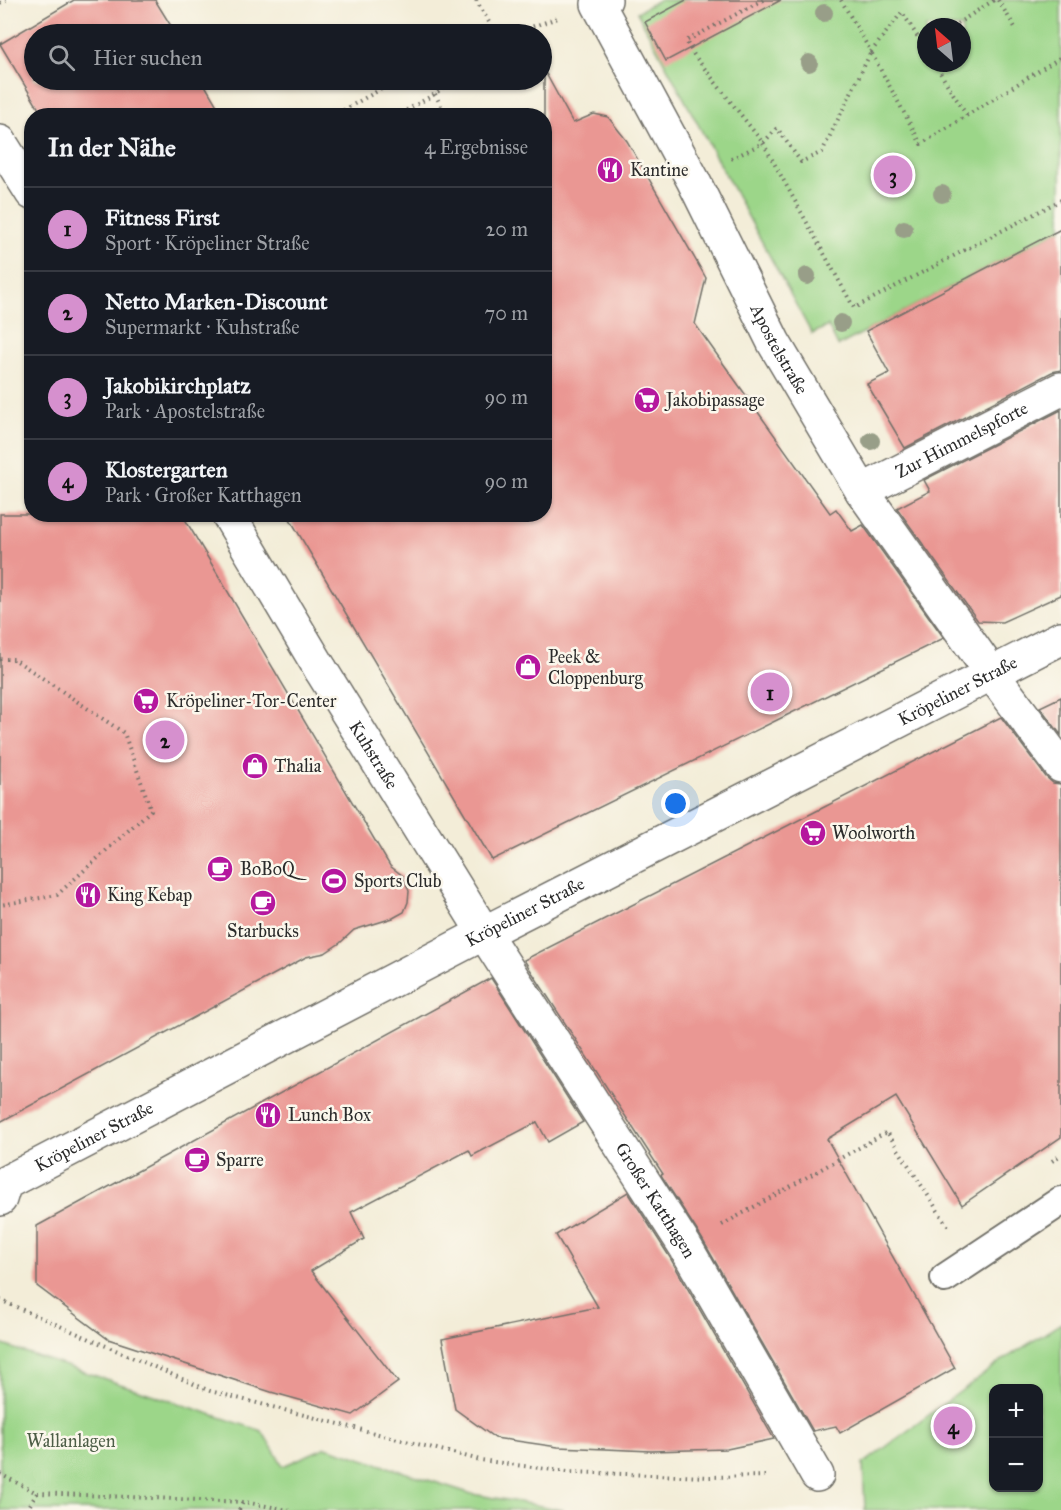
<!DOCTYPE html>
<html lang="de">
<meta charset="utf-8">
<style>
:root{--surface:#171b24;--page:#242831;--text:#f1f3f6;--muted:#9ea1a6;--line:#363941;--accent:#d690ce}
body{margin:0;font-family:"IM FELL Great Primer",serif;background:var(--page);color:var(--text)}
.controls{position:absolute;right:18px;bottom:18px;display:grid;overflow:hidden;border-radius:12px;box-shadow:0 2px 4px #0004}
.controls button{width:54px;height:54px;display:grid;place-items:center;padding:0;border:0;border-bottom:2px solid var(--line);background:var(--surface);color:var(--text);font:30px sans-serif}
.compass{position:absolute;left:917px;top:18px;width:54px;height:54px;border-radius:50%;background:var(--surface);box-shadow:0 2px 4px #0004;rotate:332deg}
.you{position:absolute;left:676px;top:804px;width:21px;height:21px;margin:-15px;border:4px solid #fff;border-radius:50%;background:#1a73e8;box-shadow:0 0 0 9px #1a73e833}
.badge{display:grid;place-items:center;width:39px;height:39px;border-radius:50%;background:var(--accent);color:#111;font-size:20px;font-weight:700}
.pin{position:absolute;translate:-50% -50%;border:3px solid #fff;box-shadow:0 2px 6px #0006}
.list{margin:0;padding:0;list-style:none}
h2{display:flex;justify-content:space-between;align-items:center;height:78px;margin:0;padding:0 24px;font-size:26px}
h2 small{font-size:20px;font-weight:400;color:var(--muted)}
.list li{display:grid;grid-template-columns:39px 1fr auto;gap:18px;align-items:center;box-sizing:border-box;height:84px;padding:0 24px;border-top:2px solid var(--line)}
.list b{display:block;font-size:22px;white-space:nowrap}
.list p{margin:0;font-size:20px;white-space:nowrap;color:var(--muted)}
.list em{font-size:20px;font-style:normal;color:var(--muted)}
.icon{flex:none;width:33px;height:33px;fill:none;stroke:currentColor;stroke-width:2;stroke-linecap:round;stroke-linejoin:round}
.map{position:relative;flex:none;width:1061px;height:1510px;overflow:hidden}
.search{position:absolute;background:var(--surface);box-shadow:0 2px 4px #0004;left:24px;top:24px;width:528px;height:66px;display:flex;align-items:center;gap:15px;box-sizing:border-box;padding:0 21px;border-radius:33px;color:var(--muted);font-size:22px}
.panel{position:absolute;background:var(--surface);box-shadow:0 2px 4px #0004;left:24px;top:108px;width:528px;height:414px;border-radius:24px}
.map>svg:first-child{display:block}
.green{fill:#9cd689;stroke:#64805a;stroke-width:1.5;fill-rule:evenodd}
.building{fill:#ea9793}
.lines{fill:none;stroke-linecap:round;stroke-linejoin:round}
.service-casing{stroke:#716f68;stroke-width:32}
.pedestrian-casing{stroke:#716f68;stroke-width:36}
.minor-casing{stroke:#716f68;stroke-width:36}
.path{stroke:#716f68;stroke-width:4;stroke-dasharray:1.5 4.5;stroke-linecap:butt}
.service{stroke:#fff;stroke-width:28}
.pedestrian{stroke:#fff;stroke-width:33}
.minor{stroke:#fff;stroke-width:33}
.tree{fill:#989e88}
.labels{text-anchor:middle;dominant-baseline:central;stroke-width:5;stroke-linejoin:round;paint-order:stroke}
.poi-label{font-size:18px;fill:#2b2b2b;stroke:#fbf7ec;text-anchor:start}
.street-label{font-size:18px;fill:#2b2b2b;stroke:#fbf7ec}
.park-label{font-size:18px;fill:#4d5e47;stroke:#fbf7ec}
</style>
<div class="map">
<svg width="1061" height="1510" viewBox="0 0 1061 1510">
<rect width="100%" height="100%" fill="#fbf7ec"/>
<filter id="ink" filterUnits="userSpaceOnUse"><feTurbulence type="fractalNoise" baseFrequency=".0167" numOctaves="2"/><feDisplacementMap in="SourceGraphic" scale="12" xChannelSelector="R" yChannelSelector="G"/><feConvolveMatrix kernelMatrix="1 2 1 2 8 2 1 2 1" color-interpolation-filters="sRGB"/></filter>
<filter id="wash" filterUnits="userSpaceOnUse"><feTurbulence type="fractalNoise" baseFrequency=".008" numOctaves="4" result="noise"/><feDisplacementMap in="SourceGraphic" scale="24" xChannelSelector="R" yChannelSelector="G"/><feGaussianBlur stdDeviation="1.35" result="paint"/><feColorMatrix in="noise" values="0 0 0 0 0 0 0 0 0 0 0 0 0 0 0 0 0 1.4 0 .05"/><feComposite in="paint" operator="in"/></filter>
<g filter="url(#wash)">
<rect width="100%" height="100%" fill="#f3edd8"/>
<g class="green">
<path d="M659 0H1061V229L838 346 828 326 812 334 637 12ZM926 27H962V63H926Z"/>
<path d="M1061 1323V1510H865L863 1464 1000 1362ZM1038 1388V1488H994V1388Z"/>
<path d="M0 1344 262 1431 283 1466 326 1447 472 1494 564 1510H0Z"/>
</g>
<g id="blocks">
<g class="building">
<path d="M74 0H155L176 34H34V80H202L223 116H43L0 44Z"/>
<path d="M686 0H781L666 61 645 22Z"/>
<path d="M544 70 573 123 594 114 608 117 627 141 706 278 695 324 830 513 836 509 852 531 863 525 944 638 492 860 287 514H544Z"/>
<path d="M1061 229V370L1052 372 905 448 867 384 889 373 866 331Z"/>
<path d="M1061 410V595L1002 622 978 621 897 508 930 491 924 480Z"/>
<path d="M0 514H182L390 866 403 876 409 891 408 902 404 912 393 918 354 930 340 943 325 953 306 957 0 1122Z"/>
<path d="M1061 697V735L1040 707Z"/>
<path d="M1001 717 1046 777 1053 783 1061 784V1137L962 1205 896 1097 827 1139 955 1368 840 1433 836 1426 813 1431 701 1237 661 1175 663 1174 524 960Z"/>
<path d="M491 978 583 1122 548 1142 537 1122 472 1156 469 1150 351 1212 364 1239 311 1271 398 1382 353 1415 271 1392 108 1339 37 1286V1226Z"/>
<path d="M628 1192 669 1256 774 1439 727 1449 651 1451 558 1447 495 1438 455 1409 442 1339 598 1307 556 1235Z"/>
</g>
</g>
</g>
<g filter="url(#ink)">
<use href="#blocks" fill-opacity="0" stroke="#716f68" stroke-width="1.5"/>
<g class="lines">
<defs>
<path id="service" d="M945 1278 1061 1201"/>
<g id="pedestrian">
<path id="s1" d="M605 0 598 4 693 180 774 343 862 491 992 674 1061 766"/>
<path id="s2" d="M862 491 1061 389"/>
<path id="s3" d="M321 670 484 933 685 1246 817 1475"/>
<path id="s4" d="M0 1199 5 1183 484 933 1061 638"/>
</g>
<g id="minor">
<path d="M0 142 32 193"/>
<path d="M228 514 321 670"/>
</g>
</defs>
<use href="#service" class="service-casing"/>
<use href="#pedestrian" class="pedestrian-casing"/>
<use href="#minor" class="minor-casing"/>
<g class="path">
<path d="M476 0 496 34"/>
<path d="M763 0 686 41 694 55 763 143 777 128 801 162 822 152 871 52 921 144 1061 57"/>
<path d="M841 0 871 52 902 12 926 50"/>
<path d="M998 0 1016 29"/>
<path d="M0 3 6 0"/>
<path d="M952 27 994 0"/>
<path d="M477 34 491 27"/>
<path d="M510 34 558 18"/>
<path d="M934 63 967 116"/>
<path d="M435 94 446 116"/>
<path d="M333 116 397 80"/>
<path d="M396 116 435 94 451 80"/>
<path d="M731 159 763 143 854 308 1061 200"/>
<path d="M0 659H14L124 733 151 810 57 895 0 905"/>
<path d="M1052 1161 1061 1155"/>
<path d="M722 1225 887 1132 949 1228"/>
<path d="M0 1300 210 1391 480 1460 568 1472 709 1477 769 1476"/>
<path d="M0 1474 37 1493 244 1502 289 1510"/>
<path d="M27 1510 37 1493"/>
<path d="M239 1510 243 1502"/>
</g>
<use href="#service" class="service"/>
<use href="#pedestrian" class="pedestrian"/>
<use href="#minor" class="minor"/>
</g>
<g class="tree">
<circle cx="824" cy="13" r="9"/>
<circle cx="809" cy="63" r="9"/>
<circle cx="942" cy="194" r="9"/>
<circle cx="904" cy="229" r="9"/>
<circle cx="807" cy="276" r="9"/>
<circle cx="841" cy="323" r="9"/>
<circle cx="871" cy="441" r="9"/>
</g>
</g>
<defs>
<symbol id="restaurant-disc" viewBox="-11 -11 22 22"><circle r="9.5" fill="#b5179e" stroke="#fbf7ec"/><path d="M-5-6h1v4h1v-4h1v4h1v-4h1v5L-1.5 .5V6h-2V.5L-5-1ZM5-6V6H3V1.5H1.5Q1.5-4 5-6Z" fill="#fff"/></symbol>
<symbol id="supermarket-disc" viewBox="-11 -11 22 22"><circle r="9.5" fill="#b5179e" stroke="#fbf7ec"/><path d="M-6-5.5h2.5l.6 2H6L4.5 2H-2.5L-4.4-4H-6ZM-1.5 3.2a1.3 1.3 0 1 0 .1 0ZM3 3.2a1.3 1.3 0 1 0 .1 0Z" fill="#fff"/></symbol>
<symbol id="shop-disc" viewBox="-11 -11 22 22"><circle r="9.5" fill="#b5179e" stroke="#fbf7ec"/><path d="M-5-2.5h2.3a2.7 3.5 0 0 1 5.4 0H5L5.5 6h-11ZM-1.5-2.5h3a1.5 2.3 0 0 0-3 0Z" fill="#fff"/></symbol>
<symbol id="cafe-disc" viewBox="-11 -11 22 22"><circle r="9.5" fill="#b5179e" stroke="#fbf7ec"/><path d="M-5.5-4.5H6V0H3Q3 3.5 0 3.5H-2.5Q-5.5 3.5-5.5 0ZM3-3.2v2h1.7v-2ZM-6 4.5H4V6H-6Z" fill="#fff"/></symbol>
<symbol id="stadium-disc" viewBox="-11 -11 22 22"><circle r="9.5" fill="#b5179e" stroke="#fbf7ec"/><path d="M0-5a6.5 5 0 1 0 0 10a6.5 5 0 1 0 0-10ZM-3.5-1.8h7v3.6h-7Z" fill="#fff"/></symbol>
</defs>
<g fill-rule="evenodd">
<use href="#restaurant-disc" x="595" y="155" width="30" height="30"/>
<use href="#supermarket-disc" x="632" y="385" width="30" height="30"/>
<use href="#shop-disc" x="513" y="652" width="30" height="30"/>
<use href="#supermarket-disc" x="131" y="686" width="30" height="30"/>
<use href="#shop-disc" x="240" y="751" width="30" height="30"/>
<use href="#supermarket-disc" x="798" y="818" width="30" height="30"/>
<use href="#cafe-disc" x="205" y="854" width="30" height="30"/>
<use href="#stadium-disc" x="319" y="866" width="30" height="30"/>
<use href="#restaurant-disc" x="73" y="880" width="30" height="30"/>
<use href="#cafe-disc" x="248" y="888" width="30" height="30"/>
<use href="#restaurant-disc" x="253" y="1100" width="30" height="30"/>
<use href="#cafe-disc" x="182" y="1145" width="30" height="30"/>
</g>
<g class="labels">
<g class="poi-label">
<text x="630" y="170">Kantine</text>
<text x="666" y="400">Jakobipassage</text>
<text x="548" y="657">Peek &amp;<tspan x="548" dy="21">Cloppenburg</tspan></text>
<text x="166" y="701">Kröpeliner-Tor-Center</text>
<text x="274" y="766">Thalia</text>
<text x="832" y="833">Woolworth</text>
<text x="240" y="869">BoBoQ</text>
<text x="354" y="881">Sports Club</text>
<text x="107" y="895">King Kebap</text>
<text x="263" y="931" text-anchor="middle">Starbucks</text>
<text x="288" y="1115">Lunch Box</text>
<text x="216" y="1160">Sparre</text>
</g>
<g class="street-label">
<text stroke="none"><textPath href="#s1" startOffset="398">Apostelstraße</textPath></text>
<text stroke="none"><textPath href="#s2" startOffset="112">Zur Himmelspforte</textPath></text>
<text stroke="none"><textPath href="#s4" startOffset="1089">Kröpeliner Straße</textPath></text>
<text stroke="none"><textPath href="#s3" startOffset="100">Kuhstraße</textPath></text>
<text stroke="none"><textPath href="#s4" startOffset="603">Kröpeliner Straße</textPath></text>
<text stroke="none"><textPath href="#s4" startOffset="117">Kröpeliner Straße</textPath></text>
<text stroke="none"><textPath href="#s3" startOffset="627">Großer Katthagen</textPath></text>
</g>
<g class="park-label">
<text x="71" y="1441">Wallanlagen</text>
</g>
</g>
</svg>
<div class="controls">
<button>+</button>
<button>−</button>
</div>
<svg class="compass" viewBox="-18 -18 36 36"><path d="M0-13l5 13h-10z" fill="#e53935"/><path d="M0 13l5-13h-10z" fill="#9ea1a6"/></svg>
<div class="you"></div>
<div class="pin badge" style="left:770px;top:692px">1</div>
<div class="pin badge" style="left:165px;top:740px">2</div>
<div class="pin badge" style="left:893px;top:175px">3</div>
<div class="pin badge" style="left:953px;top:1426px">4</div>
<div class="search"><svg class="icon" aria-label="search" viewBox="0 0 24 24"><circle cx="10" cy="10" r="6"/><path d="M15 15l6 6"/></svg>Hier suchen</div>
<section class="panel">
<h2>In der Nähe<small>4 Ergebnisse</small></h2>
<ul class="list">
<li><span class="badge">1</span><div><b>Fitness First</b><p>Sport · Kröpeliner Straße</p></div><em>20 m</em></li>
<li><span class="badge">2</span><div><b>Netto Marken-Discount</b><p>Supermarkt · Kuhstraße</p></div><em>70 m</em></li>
<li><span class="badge">3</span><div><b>Jakobikirchplatz</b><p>Park · Apostelstraße</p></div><em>90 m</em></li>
<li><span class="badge">4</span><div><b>Klostergarten</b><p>Park · Großer Katthagen</p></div><em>90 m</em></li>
</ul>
</section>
</div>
